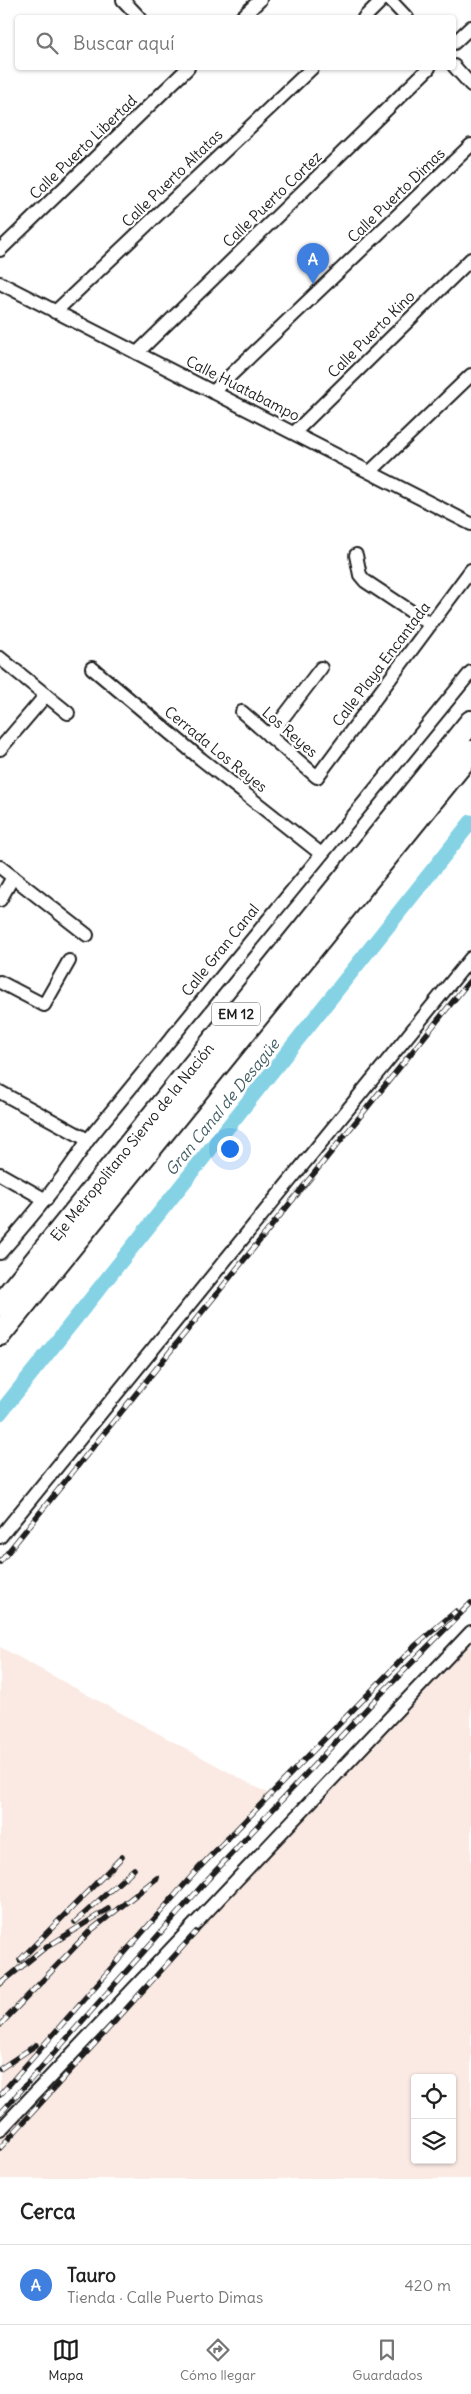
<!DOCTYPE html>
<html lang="es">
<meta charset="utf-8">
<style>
:root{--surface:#fff;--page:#f2f2f2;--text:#222;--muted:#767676;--line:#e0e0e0;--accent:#1c1c1c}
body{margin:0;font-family:Delius,sans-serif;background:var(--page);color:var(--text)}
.controls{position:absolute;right:15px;bottom:15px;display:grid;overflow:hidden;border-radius:5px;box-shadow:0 1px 4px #0004}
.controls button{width:45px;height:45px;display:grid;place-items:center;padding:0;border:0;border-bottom:1px solid var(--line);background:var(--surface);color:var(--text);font:25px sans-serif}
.you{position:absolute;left:229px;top:1148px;width:18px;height:18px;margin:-12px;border:4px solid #fff;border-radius:50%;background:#1a73e8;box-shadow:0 0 0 8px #1a73e833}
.badge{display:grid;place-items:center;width:32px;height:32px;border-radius:50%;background:var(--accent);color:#fff;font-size:16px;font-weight:700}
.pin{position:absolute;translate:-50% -41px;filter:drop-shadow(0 1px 2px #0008)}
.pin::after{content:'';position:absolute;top:26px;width:18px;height:15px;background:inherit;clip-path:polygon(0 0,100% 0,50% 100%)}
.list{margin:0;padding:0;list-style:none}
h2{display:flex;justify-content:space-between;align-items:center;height:65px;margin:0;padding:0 20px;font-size:21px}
h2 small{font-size:16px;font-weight:400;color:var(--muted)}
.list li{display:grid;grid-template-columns:32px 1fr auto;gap:15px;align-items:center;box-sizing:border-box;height:80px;padding:0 20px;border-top:1px solid var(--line)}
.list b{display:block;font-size:19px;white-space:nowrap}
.list p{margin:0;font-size:16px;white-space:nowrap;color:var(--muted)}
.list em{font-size:16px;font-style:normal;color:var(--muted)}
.icon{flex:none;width:28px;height:28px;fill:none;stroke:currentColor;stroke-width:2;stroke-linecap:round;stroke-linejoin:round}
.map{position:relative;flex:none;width:471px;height:2179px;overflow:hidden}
.search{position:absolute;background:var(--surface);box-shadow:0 1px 4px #0004;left:15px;right:15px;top:15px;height:55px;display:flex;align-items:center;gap:12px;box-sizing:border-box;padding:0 18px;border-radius:5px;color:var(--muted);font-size:19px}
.sheet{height:145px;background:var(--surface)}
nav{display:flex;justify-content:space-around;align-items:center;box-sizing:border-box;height:70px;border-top:1px solid var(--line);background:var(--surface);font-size:14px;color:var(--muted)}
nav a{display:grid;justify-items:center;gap:2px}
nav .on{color:var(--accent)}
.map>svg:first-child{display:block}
.built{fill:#faeae3;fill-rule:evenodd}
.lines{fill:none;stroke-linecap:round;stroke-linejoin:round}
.canal{stroke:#85d2e5;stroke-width:15}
.street-casing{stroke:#1c1c1c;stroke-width:16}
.highway-casing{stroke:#1c1c1c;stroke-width:26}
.street{stroke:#fff;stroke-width:12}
.highway{stroke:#fff;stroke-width:22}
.rail-casing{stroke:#1c1c1c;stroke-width:5.5}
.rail{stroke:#fff;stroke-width:4;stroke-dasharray:11;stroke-linecap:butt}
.labels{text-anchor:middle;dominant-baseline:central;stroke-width:4.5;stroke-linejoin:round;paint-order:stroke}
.shield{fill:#fff;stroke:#606060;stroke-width:1}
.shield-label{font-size:14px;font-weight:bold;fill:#1c1c1c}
.street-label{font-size:15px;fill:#1c1c1c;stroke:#fff}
.water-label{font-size:16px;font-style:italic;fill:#415c62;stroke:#fff}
</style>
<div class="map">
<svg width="471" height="2179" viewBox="0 0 471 2179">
<rect width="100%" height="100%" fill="#fff"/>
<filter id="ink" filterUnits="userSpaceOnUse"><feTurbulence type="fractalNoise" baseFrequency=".02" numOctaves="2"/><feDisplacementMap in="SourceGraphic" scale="10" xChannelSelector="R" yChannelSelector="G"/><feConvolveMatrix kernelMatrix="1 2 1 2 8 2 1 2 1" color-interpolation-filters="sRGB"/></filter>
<g filter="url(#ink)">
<g class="built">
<path d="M471 1638V2179H0V2138L186 1922ZM415 2078H452V2160H415Z"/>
<path d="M0 1647 269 1794 0 2094Z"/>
</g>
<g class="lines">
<path class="canal" d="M0 1413 471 822"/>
<defs>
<g id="street">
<path d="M123 0 140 18"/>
<path d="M390 0 407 18"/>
<path d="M241 18 260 0"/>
<path d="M364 18 382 0"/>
<path d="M454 43 471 27"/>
<path d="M454 66 471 85"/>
<path d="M0 250 188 68"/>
<path d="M0 283 471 524"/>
<path d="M55 312 312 68"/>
<path d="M137 353 429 68"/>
<path d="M213 392 471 145"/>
<path d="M295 432 471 259"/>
<path d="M370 472 471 375"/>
<path d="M356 555 360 575 365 581 430 624"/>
<path d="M0 658 68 713"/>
<path d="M92 668 201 759 320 853"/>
<path d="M242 712 317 777 471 570"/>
<path d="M269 736 321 668"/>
<path d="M0 749 46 695"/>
<path d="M0 867 87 935"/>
<path d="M0 900 13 877"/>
<path d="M0 982 44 1005 69 961"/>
<path d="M0 1092 88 1140"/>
<path d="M0 1174 46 1200"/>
<path d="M0 1253C32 1217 62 1181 88 1140L471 672"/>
<path d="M0 1537 471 958"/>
<path d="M0 2130 471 1632"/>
</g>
<g id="highway">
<path d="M0 1305 471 722"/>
<path d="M0 1334 471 752"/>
</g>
</defs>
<use href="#street" class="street-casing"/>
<use href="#highway" class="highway-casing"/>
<use href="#street" class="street"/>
<use href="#highway" class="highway"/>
<defs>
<g id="rail">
<path d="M0 1562 471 979"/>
<path d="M75 1922 134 1869"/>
<path d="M20 1960 122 1857"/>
<path d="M0 1984 42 1950 108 1909"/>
<path d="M0 2025 90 1931 157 1878"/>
<path d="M0 2069 36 2045"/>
<path d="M0 2095 198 1869 416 1645 456 1611"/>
<path d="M0 2114 208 1879 373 1702 471 1603"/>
<path d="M0 2148 196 1932"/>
</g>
</defs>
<use href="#rail" class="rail-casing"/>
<use href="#rail" class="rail"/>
</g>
</g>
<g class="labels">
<rect class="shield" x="212" y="1002.5" width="48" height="23" rx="4"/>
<g class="shield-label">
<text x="236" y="1014">EM 12</text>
</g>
<g class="street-label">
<text transform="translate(83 147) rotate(-44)">Calle Puerto Libertad</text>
<text transform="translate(172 178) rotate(-44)">Calle Puerto Altatas</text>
<text transform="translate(396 195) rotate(-44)">Calle Puerto Dimas</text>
<text transform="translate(272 199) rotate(-44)">Calle Puerto Cortez</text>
<text transform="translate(371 334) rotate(-45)">Calle Puerto Kino</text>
<text transform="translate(243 388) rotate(27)">Calle Huatabampo</text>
<text transform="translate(381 664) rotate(-53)">Calle Playa Encantada</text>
<text transform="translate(290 732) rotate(41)">Los Reyes</text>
<text transform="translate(216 749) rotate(39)">Cerrada Los Reyes</text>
<text transform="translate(220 950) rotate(-51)">Calle Gran Canal</text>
<text transform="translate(132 1142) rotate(-51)">Eje Metropolitano Siervo de la Nación</text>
</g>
<g class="water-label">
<text transform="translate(222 1107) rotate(-51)">Gran Canal de Desagüe</text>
</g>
</g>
</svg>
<div class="controls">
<button><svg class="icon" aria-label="locate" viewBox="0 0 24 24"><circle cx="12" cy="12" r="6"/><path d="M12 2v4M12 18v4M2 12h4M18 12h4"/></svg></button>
<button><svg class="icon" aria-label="layers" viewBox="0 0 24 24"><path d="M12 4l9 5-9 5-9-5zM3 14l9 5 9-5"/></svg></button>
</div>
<div class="you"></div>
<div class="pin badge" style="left:313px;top:284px;background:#3f7fe0">A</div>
<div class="search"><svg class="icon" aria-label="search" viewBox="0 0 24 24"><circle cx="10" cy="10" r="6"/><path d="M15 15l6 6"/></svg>Buscar aquí</div>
</div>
<section class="sheet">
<h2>Cerca<small></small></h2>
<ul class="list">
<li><span class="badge" style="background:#3f7fe0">A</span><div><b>Tauro</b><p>Tienda · Calle Puerto Dimas</p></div><em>420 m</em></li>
</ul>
</section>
<nav>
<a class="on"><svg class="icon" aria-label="map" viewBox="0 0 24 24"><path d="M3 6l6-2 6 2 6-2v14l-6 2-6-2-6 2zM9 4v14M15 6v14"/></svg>Mapa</a>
<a><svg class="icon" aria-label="directions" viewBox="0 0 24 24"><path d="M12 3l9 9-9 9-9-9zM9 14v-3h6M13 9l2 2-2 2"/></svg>Cómo llegar</a>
<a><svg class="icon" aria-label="saved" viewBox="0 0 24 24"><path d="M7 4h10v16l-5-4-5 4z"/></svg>Guardados</a>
</nav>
